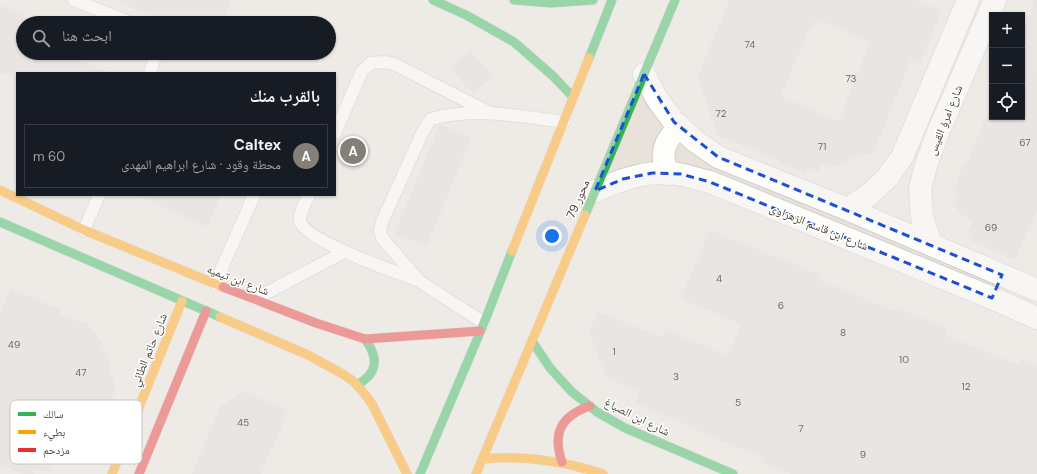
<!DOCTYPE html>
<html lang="ar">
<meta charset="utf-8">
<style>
:root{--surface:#171b24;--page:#242831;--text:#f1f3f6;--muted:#9ea1a6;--line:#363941;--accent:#867f78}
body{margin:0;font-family:"DM Sans","Noto Naskh Arabic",sans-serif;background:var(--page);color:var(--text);direction:rtl}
.controls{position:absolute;right:12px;top:12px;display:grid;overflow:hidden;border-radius:0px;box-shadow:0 1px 3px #0004}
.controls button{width:36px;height:36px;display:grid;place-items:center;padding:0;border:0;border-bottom:1px solid var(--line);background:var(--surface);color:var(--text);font:20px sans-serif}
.you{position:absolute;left:552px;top:236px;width:14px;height:14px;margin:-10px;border:3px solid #fff;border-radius:50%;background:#1a73e8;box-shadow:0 0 0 6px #1a73e833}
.badge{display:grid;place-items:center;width:26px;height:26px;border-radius:50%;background:var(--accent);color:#fff;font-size:13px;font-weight:700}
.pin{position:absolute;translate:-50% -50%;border:2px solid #fff;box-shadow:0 1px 4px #0006}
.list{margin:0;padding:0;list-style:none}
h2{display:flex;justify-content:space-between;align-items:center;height:52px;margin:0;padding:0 16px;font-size:17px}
h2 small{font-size:13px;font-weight:400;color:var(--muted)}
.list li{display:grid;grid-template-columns:26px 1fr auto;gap:12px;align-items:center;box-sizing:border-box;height:64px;margin:0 8px 8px;padding:0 8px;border:1px solid var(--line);border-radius:0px}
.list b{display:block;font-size:15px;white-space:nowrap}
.list p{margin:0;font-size:13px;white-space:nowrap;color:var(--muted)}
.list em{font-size:13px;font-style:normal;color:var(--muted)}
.icon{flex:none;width:22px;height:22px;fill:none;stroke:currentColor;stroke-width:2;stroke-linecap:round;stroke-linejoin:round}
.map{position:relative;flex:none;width:1037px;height:474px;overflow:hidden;direction:ltr}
.search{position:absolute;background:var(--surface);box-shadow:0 1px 3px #0004;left:16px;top:16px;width:320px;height:44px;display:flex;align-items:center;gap:10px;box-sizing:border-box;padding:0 14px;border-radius:22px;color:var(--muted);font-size:15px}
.panel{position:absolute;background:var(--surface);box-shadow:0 1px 3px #0004;left:16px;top:72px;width:320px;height:124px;border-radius:0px;direction:rtl}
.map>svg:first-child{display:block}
.residential{fill:#e8e2db;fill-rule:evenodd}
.building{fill:#dcd8d4;stroke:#dcd8d3;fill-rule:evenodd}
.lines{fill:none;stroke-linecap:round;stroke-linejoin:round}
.lane-casing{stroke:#d0ccc8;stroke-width:14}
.street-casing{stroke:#d0ccc8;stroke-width:24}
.fast-casing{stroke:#d3cec5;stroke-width:10}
.slow-casing{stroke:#d3cec5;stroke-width:10}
.jam-casing{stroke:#d3cec5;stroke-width:10}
.lane{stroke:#fdfdfc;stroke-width:12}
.street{stroke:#fdfdfc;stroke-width:22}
.fast{stroke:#30b455;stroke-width:9}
.slow{stroke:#ff9f0a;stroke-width:9}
.jam{stroke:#e5322d;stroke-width:9}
.marked{fill:none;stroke:#1d4ed8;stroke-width:3;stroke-dasharray:8 5;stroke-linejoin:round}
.labels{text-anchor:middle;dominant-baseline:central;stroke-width:3;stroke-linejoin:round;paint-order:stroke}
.number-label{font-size:10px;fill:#726961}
.street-label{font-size:12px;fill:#4c4238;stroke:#fff}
.key{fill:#fff;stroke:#c9c6c3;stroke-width:1}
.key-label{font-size:11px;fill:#4c4238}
</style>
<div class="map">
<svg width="1037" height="474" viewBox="0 0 1037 474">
<rect width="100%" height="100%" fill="#f3f1ee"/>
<path class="residential" d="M0 0H1037V474H0ZM992 15H1022V117H992ZM23 23H329V53H23ZM17 73H335V195H17Z"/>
<g class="building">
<path d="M116 0H231L222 23H171Z"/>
<path d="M730 0H914L941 11 920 62 911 58 872 155 866 152 834 167 822 162 818 171 808 167 805 173 781 163 782 161 718 135 698 77ZM817 19 871 41 839 122 783 98V97L780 96 807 33Z"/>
<path d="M1036 0 1037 210 1014 259 971 240 968 232 974 220 960 213 954 201 959 191 954 189 965 163 967 164 992 104V117H1022V33Z"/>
<path d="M0 6 41 23H23V53H61L107 73H0Z"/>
<path d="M470 51 492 76 473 93 450 68Z"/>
<path d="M440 125 471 138 426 246 395 233Z"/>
<path d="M137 195H221L207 226Z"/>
<path d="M710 231 820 275 818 280 898 313 899 309 947 329 944 335 1020 366 1023 360 1037 366V474H792L762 461 764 457 700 432 701 431 635 402 640 392 606 377 590 332 598 312 663 338 666 330 728 356 742 324 681 298Z"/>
<path d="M11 289 60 310 58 314 80 323 85 322 93 330 102 344 101 346 108 356 111 366 109 367 115 389 86 459 71 452 65 465 54 461 49 473 36 468 33 474H24L0 464V317Z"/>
<path d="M243 392 288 411 260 474H192L221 406Z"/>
</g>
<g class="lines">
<defs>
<g id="lane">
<path d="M74 0 131 23"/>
<path d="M150 73 156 53"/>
<path d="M335 133 362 71 371 63 385 62 394 64 488 112"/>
<path d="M309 195C305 203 299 213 300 221 304 240 398 273 417 280"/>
<path d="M84 230 99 195"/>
<path d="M215 284 254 195"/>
<path d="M255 299 344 252"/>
<path d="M484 323 419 281 382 238 380 230 382 222 423 131 431 119C474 107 520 116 564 122"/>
</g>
<g id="street">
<path d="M644 74 657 99 674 122 695 141 718 157 847 209 1037 290"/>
<path d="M668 174C659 154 664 140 680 127"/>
<path d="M595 191C622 179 652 168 683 175 692 177 701 180 710 182L992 298 1037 318"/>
<path d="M847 209 869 195 887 178 902 157 968 0"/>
<path d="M931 244 922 217 920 189 926 165 937 135 995 0"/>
</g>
<g id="fast">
<path d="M433 0 466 15 514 42 553 76 573 97"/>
<path d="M514 0 551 3 593 0"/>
<path d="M589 58 612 0"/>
<path d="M585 215 675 0"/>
<path d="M0 222 220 317"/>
<path d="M532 341 550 368 572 392 597 412 625 428 733 474"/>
<path d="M357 385C378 373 379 358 365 339"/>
<path d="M420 474 484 323 512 251"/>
</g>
<g id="slow">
<path d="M0 190 84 230 223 287"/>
<path d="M512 251 589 58"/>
<path d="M220 317 308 355 341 373 353 381 363 392 372 404 407 474"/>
<path d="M483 459C525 455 563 461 603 474"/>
<path d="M112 474 182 301"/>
<path d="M476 474 585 215"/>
</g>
<g id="jam">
<path d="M223 287 316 323 365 339 480 331"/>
<path d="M562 462C552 433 561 416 590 406"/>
<path d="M139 474 206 311"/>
</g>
</defs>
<use href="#lane" class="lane-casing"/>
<use href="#street" class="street-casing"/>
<use href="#fast" class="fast-casing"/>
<use href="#slow" class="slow-casing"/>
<use href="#jam" class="jam-casing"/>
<use href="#lane" class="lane"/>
<use href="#street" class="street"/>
<use href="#fast" class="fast"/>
<use href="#slow" class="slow"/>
<use href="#jam" class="jam"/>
</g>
<path d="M0 0H1037V474H0ZM644 74 674 122 718 157 1002 275 992 298 710 182 681 174 652 173 623 179 595 191Z" fill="#f3f1ee" fill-opacity=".55" fill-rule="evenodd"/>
<path class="marked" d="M644 74 674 122 718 157 1002 275 992 298 710 182 681 174 652 173 623 179 595 191Z"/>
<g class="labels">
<g class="number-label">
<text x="750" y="44">74</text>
<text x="851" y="78">73</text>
<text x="721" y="113">72</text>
<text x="1025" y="142">67</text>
<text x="822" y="146">71</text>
<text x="991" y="227">69</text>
<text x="719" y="278">4</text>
<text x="781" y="305">6</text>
<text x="843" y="332">8</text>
<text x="14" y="344">49</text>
<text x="614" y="351">1</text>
<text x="904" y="359">10</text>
<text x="81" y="372">47</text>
<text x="676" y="376">3</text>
<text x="966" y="386">12</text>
<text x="738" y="402">5</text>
<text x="243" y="422">45</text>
<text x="801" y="428">7</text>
<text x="863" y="454">9</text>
</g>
<g class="street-label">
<text transform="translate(945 120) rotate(-68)">شارع امرؤ القيس</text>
<text transform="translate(578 199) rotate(-67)">محور 79</text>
<text transform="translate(819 227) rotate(22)">شارع ابن قاسم الزهراوى</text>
<text transform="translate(238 280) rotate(21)">شارع ابن تيميه</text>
<text transform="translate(149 350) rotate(-68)">شارع حاتم الطائي</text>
<text transform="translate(637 417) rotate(26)">شارع ابن الصباغ</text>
</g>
</g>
<rect x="10" y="400" width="132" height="64" rx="6" class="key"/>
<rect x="18" y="412" width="18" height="4" fill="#30b455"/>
<rect x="18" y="430" width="18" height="4" fill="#ff9f0a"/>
<rect x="18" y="448" width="18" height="4" fill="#e5322d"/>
<g class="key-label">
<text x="43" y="418">سالك</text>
<text x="43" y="436">بطيء</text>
<text x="43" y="454">مزدحم</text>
</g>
</svg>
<div class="controls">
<button>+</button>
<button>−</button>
<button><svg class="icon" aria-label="locate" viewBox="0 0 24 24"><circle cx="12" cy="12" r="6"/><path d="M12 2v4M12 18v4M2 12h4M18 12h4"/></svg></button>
</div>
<div class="you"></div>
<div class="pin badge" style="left:353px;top:151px">A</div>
<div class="search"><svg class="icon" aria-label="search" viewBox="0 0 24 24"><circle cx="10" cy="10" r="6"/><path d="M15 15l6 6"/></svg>ابحث هنا</div>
<section class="panel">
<h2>بالقرب منك<small></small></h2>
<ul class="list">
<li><span class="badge">A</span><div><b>Caltex</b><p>محطة وقود · شارع ابراهيم المهدى</p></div><em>60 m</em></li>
</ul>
</section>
</div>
